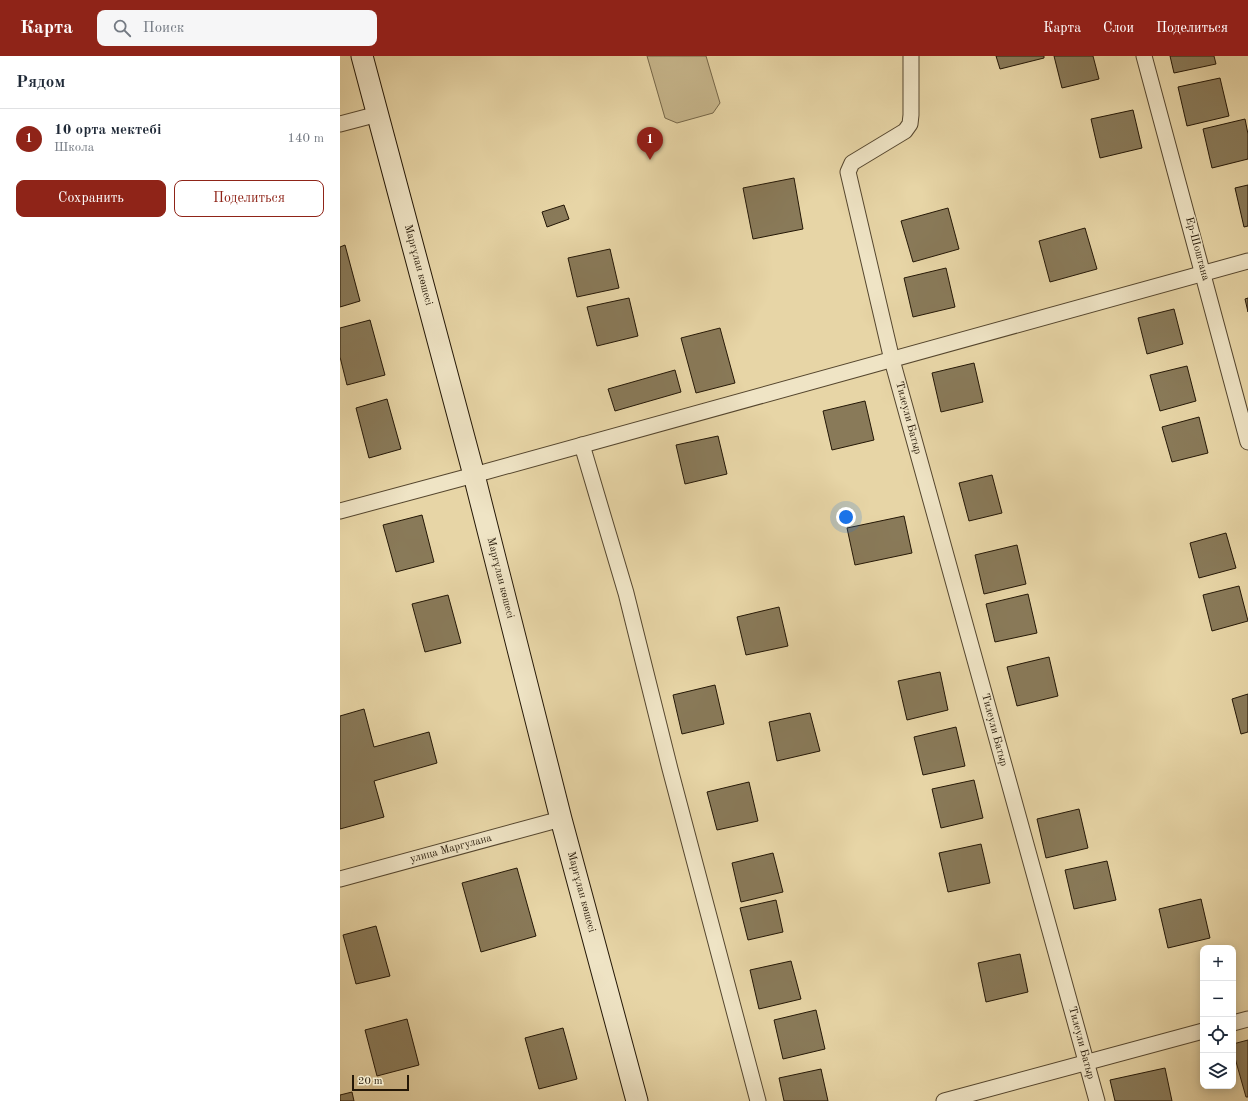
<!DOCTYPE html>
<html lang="ru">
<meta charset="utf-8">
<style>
:root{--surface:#fff;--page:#f6f6f7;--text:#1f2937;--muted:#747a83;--line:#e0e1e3;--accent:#8f2418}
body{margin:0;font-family:"Old Standard TT",serif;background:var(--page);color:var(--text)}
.controls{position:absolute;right:12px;bottom:12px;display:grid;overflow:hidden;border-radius:8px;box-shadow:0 2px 10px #0003}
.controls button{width:36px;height:36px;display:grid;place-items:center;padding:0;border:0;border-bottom:1px solid var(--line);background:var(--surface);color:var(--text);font:20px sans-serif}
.scale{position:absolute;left:12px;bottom:10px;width:57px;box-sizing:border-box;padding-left:4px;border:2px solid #241706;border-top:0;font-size:11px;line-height:14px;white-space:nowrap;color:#241706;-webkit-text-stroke:3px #efe4c5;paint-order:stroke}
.you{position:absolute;left:506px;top:461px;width:14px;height:14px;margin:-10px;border:3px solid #fff;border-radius:50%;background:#1a73e8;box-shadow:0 0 0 6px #1a73e833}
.badge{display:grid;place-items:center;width:26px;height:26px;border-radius:50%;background:var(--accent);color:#fff;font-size:13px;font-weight:700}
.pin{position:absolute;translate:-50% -33px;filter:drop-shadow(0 1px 2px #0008)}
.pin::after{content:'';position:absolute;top:21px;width:14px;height:12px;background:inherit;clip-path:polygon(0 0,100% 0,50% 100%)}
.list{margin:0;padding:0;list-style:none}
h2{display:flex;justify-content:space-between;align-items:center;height:52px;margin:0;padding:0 16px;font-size:17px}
h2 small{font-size:13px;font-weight:400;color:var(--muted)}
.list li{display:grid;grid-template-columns:26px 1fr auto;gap:12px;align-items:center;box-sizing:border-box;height:60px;padding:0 16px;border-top:1px solid var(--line)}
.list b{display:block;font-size:15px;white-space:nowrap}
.list p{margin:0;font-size:13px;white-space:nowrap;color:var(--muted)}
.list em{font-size:13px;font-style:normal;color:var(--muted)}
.actions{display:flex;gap:8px;padding:12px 16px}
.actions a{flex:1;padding:9px 0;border:1px solid var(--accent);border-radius:8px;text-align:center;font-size:14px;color:var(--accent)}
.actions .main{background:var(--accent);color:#fff}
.icon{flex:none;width:22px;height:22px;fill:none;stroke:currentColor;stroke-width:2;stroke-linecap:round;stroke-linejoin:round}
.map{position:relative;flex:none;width:908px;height:1045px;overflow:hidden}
header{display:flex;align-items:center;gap:24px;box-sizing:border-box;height:56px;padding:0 20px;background:var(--accent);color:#fff}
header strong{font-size:19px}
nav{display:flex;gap:22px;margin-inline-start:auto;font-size:14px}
.search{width:280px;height:36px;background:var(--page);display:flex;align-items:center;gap:10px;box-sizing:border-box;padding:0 14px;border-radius:8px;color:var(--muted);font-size:15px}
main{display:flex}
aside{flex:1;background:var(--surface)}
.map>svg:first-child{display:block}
.green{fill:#c6b58b;stroke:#756648}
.building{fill:#897a59;stroke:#241706}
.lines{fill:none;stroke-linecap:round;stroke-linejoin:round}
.street-casing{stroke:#55462e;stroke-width:17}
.secondary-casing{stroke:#241706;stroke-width:23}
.street{stroke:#efe4c5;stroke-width:15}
.secondary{stroke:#efe4c5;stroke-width:21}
.labels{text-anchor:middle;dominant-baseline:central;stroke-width:3;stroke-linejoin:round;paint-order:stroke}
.street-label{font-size:11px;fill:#241706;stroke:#efe4c5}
</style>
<header>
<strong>Карта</strong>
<div class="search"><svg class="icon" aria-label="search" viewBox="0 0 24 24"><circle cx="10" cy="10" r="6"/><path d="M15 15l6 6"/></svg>Поиск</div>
<nav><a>Карта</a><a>Слои</a><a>Поделиться</a></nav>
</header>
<main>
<aside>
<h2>Рядом<small></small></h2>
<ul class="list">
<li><span class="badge">1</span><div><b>10 орта мектебі</b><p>Школа</p></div><em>140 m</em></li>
</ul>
<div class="actions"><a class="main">Сохранить</a><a>Поделиться</a></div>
</aside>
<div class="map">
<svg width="908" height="1045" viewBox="0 0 908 1045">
<rect width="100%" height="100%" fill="#e7d5a6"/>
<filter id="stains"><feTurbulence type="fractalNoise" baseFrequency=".005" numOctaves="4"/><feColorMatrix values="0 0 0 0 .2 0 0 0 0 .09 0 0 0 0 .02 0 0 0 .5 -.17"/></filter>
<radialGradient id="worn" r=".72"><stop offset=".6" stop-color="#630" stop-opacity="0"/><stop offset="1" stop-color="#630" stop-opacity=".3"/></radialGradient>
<path class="green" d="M307 0H366L380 47 373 57 337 67 325 62Z"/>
<g class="building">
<path d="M656 0H704V2L660 13Z"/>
<path d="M714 0H753L759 23 722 32Z"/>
<path d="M830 0H874L876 8 834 17Z"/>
<path d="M880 22 889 60 847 70 838 31Z"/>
<path d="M793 54 802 92 760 102 751 63Z"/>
<path d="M905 63 908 78V103L872 112 863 73Z"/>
<path d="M454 122 463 173 413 183 403 132Z"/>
<path d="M908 129V170L904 171 895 132Z"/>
<path d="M224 149 229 163 207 171 202 156Z"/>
<path d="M608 152 619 193 573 206 561 165Z"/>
<path d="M745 172 757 213 710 226 699 185Z"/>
<path d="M5 189 20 245 0 251V191Z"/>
<path d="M270 193 279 232 237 241 228 202Z"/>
<path d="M606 212 615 251 573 261 564 222Z"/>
<path d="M289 242 298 280 257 290 247 251Z"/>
<path d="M908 242V256L905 243Z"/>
<path d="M834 253 843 288 807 298 798 262Z"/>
<path d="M30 264 45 319 7 329 0 301V272Z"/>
<path d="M380 272 395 327 356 337 341 282Z"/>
<path d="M634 307 643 346 601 356 592 317Z"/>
<path d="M847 310 856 345 820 355 810 319Z"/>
<path d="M335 314 341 336 275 355 268 333Z"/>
<path d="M47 343 61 393 29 402 16 352Z"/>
<path d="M525 345 534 384 492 394 483 355Z"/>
<path d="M859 361 868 397 832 406 822 371Z"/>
<path d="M378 380 387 418 345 428 336 389Z"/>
<path d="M652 419 662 457 629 465 619 427Z"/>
<path d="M82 459 94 506 56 516 43 469Z"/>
<path d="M564 460 572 497 515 509 507 472Z"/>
<path d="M886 477 896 512 859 522 850 487Z"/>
<path d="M677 489 686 528 644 538 635 499Z"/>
<path d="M899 530 908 565 872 575 863 539Z"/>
<path d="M688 538 697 577 655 586 646 548Z"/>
<path d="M108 539 121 587 85 596 72 548Z"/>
<path d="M439 551 448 590 406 599 397 561Z"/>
<path d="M709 601 718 640 677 650 667 611Z"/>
<path d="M600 616 608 654 567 664 558 625Z"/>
<path d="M375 629 384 668 342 678 333 639Z"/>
<path d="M908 638V676L901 678 892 643Z"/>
<path d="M24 653 34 691 89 676 97 707 34 725 44 761 0 773V660Z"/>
<path d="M470 657 480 695 437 705 429 666Z"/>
<path d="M616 671 625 710 583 719 574 681Z"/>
<path d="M634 724 643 762 601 772 592 733Z"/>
<path d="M409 726 418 765 377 774 367 736Z"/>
<path d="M739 753 748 792 706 802 697 763Z"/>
<path d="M641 788 650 827 608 836 599 797Z"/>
<path d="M433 797 443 836 401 846 392 807Z"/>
<path d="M767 805 776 844 734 853 725 814Z"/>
<path d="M177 812 196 880 141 896 122 827Z"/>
<path d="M861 843 870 882 828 892 819 853Z"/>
<path d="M436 844 443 876 408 884 400 852Z"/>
<path d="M36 870 50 920 16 928 3 879Z"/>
<path d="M680 898 688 936 646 946 638 907Z"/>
<path d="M451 905 461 943 419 953 410 914Z"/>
<path d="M476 954 485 993 443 1003 434 964Z"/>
<path d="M67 963 79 1009 37 1020 25 974Z"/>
<path d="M223 972 237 1023 199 1033 185 982Z"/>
<path d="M908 984V1041H906L893 995V988Z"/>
<path d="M825 1012 832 1045H775L770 1024Z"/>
<path d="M481 1013 488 1045H444L439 1022Z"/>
<path d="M12 1036 14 1045H0V1039Z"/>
</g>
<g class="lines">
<defs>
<g id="street">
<path d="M571 0V59L570 68 565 75 512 107 508 116 552 304 757 1045"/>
<path d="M804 0 908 386"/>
<path d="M0 68 38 58"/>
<path d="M242 389 286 537 330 713 418 1045"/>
<path d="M0 455 134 419 908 205"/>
<path d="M0 823 221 763"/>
<path d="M893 967 908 963"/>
<path d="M604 1045 863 975"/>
</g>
<path id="secondary" d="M22 0 134 419 221 763 297 1045"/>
</defs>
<use href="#street" class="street-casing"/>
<use href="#secondary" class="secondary-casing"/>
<use href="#street" class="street"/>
<use href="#secondary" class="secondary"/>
</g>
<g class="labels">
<g class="street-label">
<text transform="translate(857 193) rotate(75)">Ер-Шоштана</text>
<text transform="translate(78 209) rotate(75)">Марғұлан көшесі</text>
<text transform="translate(568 362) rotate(75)">Тилеули Батыр</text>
<text transform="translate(160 522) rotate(76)">Марғұлан көшесі</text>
<text transform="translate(654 674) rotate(75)">Тилеули Батыр</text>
<text transform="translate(111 793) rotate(-15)">улица Маргулана</text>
<text transform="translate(241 836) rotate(75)">Марғұлан көшесі</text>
<text transform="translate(741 987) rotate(75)">Тилеули Батыр</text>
</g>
</g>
<rect width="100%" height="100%" filter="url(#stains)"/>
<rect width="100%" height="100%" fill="url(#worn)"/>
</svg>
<div class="controls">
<button>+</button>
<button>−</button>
<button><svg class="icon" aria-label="locate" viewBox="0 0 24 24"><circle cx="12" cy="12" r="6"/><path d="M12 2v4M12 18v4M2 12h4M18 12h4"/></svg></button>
<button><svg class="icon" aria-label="layers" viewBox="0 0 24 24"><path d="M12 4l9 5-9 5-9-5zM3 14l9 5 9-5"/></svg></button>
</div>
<div class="scale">20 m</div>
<div class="you"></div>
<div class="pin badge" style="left:310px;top:104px">1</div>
</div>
</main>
